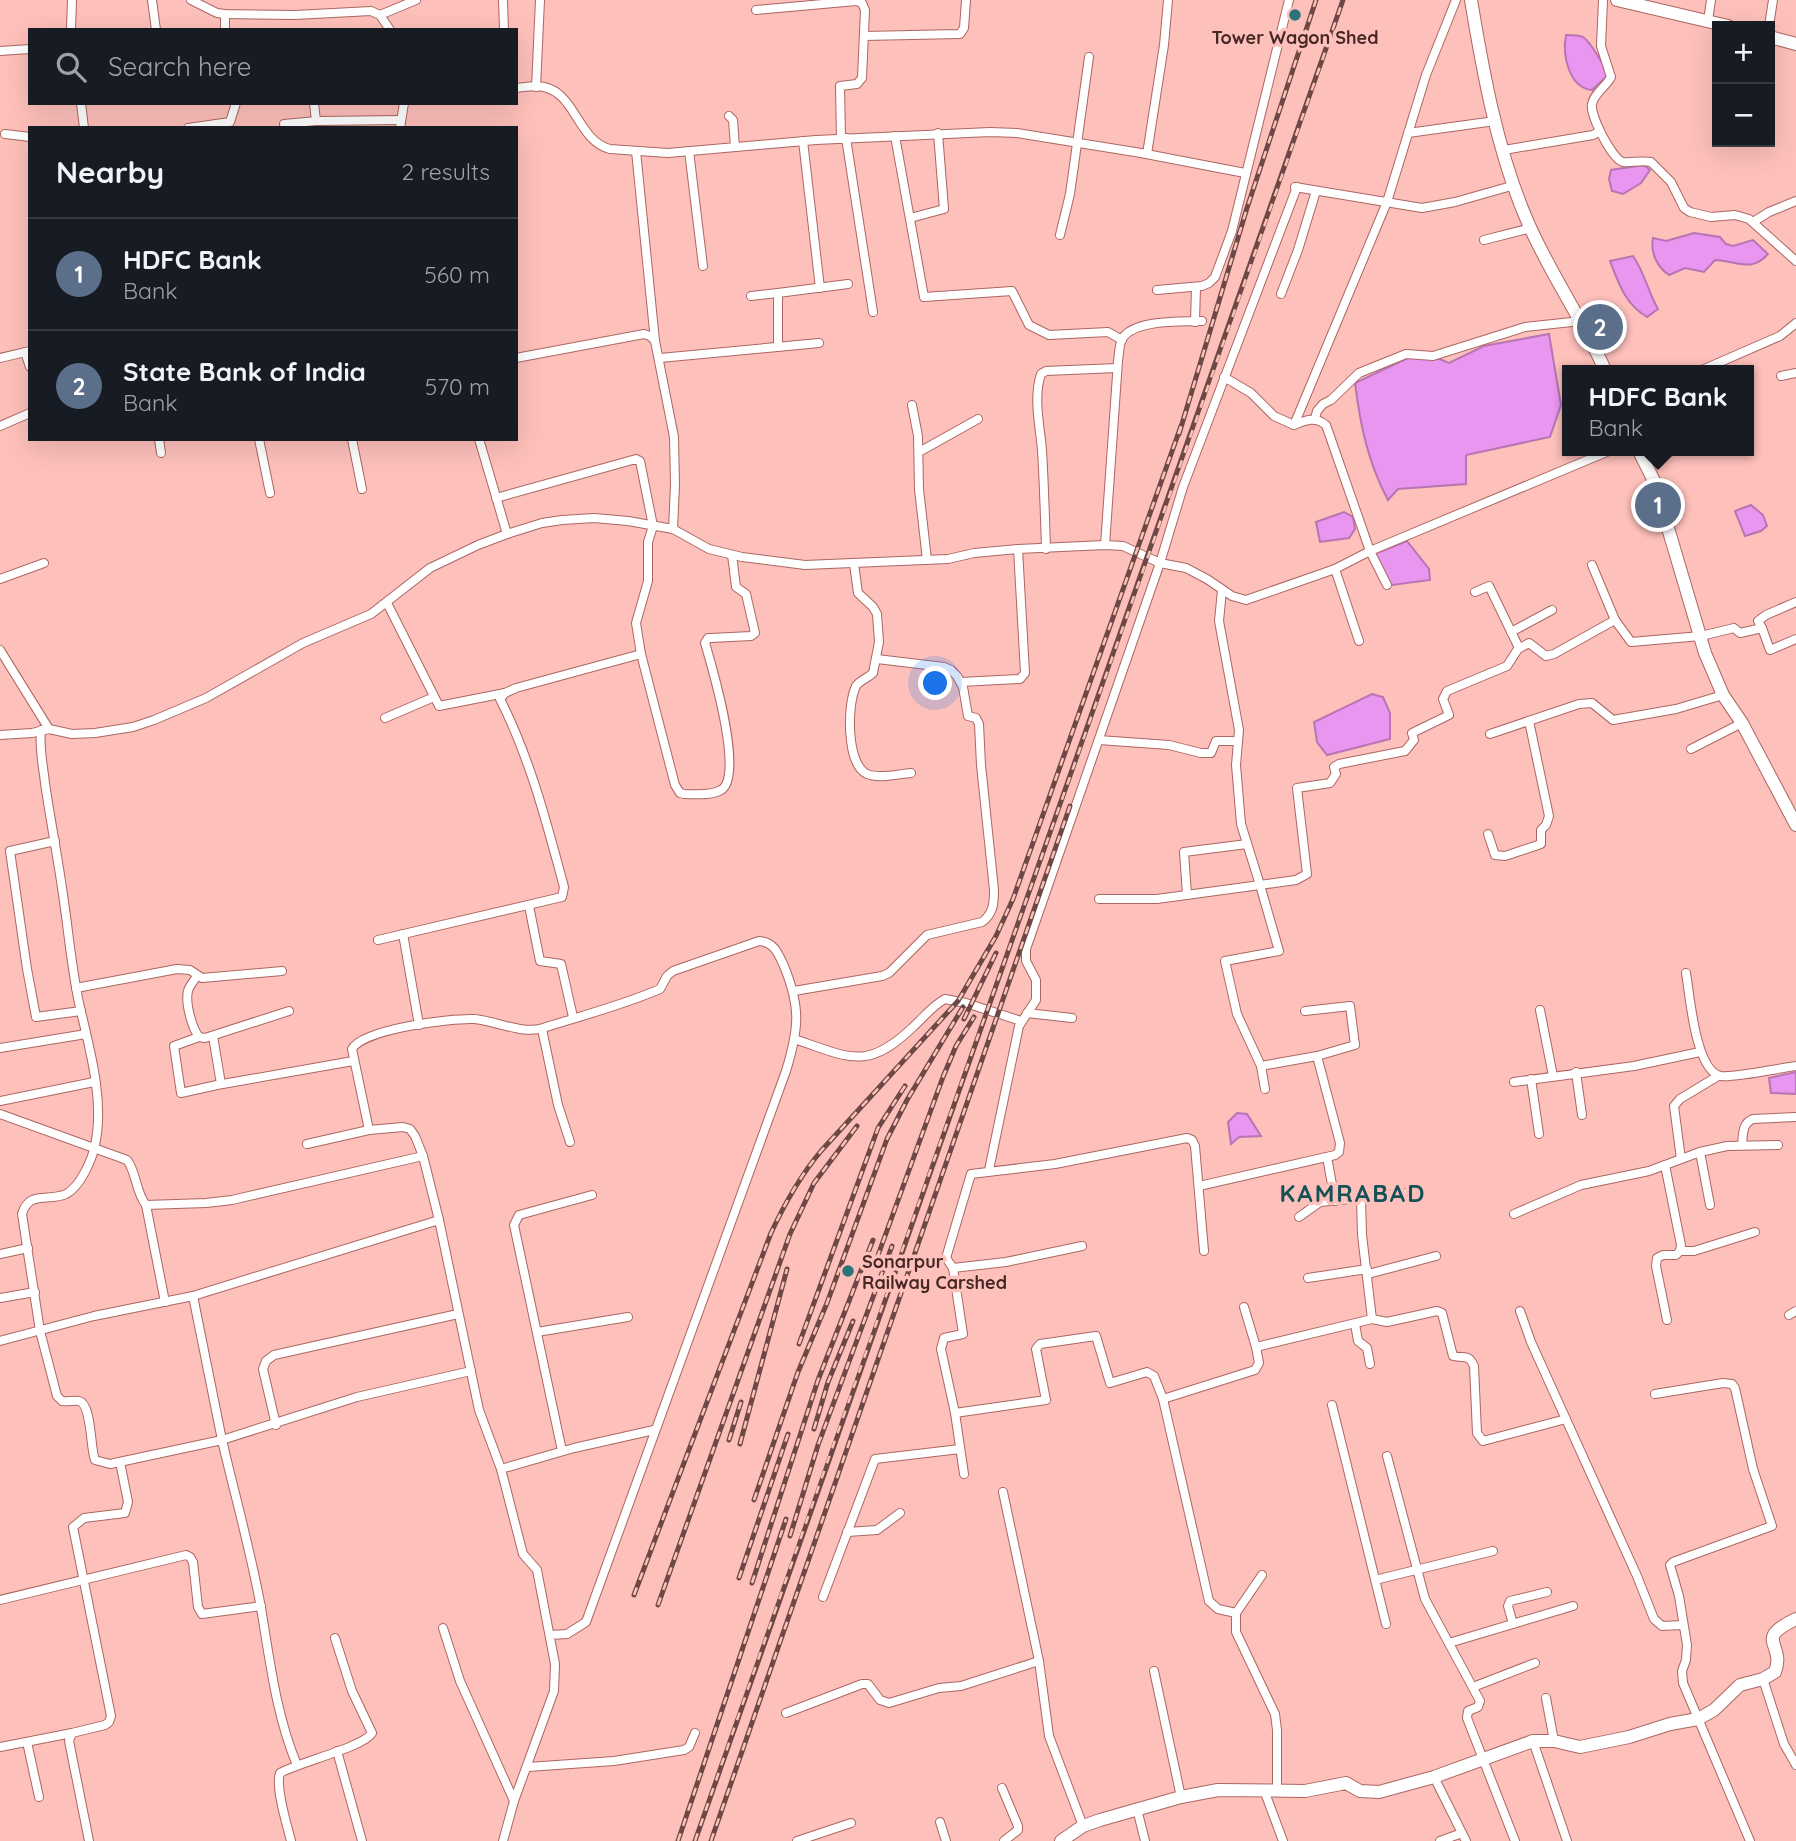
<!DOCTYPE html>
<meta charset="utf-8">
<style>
:root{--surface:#171b24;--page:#20242c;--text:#f1f3f6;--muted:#9ea1a6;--line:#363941;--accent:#0f766e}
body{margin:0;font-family:Quicksand,sans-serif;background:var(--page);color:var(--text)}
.controls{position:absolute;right:21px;top:21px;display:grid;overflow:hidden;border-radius:0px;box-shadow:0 7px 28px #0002}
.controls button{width:63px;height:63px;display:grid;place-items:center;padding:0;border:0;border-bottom:2px solid var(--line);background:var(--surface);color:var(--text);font:35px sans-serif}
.you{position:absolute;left:936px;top:684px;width:24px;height:24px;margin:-18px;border:5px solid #fff;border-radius:50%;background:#1a73e8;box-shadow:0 0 0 10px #1a73e833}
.badge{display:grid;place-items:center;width:46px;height:46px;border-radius:50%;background:var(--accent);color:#fff;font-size:23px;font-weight:700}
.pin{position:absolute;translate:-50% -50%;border:4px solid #fff;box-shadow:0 2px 7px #0006}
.popup{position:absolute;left:1562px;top:365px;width:192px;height:91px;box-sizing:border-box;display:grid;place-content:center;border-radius:0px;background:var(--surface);filter:drop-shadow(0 2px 5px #0005);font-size:23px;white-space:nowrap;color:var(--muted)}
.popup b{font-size:26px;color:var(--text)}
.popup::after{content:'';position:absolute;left:50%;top:100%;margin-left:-14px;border:14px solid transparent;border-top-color:var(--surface)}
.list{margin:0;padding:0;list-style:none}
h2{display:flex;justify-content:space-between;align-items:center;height:91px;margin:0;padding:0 28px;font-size:30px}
h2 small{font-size:23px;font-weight:400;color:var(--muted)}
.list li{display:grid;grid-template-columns:46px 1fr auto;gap:21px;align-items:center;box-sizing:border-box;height:112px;padding:0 28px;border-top:2px solid var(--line)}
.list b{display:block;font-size:26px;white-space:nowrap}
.list p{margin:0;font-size:23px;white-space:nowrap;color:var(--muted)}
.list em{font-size:23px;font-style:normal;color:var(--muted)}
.icon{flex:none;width:38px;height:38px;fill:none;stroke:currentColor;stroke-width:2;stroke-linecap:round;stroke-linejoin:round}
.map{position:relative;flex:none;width:1796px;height:1841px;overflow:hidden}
.search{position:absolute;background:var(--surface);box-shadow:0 7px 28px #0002;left:28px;top:28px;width:490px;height:77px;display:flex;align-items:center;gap:18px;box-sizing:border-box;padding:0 24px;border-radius:0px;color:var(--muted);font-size:26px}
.panel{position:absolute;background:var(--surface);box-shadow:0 7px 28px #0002;left:28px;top:126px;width:490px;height:315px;border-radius:0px}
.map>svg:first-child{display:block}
.water{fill:#e896f0;stroke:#b775b3;stroke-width:2}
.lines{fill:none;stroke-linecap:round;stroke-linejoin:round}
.street-casing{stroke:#ac6662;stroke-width:10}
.secondary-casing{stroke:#ac6662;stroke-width:14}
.street{stroke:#fff;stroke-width:8}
.secondary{stroke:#fff;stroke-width:12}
.rail-casing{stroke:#6d4845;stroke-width:5}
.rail{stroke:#fec0bb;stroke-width:2.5;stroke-dasharray:8;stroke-linecap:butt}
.poi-dot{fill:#2a747a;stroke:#fec0bb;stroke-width:2.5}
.labels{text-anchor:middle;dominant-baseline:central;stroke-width:7;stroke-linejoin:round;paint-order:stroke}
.poi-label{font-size:18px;font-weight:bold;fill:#452725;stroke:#fec0bb}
.district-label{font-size:24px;font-weight:bold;letter-spacing:2px;fill:#155157;stroke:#fec0bb}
</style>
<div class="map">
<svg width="1796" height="1841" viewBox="0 0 1796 1841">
<rect width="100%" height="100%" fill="#fec0bb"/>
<g class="water">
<path d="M1566 35C1571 35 1579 35 1583 37 1590 41 1605 67 1608 75L1592 90C1569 88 1562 55 1566 35Z"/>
<path d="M1644 165 1650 170 1641 183 1623 194 1612 191 1609 179 1611 170Z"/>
<path d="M1694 233 1720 237 1726 244 1733 246 1753 240 1768 254C1751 273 1737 261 1715 260L1704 272 1685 268 1669 275C1657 267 1650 252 1653 238L1666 241Z"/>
<path d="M1633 256C1644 271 1648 292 1658 309L1647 317C1625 304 1619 284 1610 261Z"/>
<path d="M1549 334 1561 405 1550 437 1466 455V484L1398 489 1388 500C1368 463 1360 424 1355 383L1412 356 1425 353 1449 363 1484 346Z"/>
<path d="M1751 505 1763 515 1767 526 1761 531 1745 536 1735 511Z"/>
<path d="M1344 512 1353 517 1355 529 1349 538 1320 542 1316 522Z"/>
<path d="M1407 541 1429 569 1430 580 1385 586 1374 554Z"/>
<path d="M1372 694 1383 697 1390 713V739L1327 755 1317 742 1314 722Z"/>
<path d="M1796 1072V1094L1771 1093 1769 1078Z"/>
<path d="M1237 1113 1247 1114 1261 1136 1239 1137 1231 1144 1228 1122Z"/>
</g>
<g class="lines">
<defs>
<g id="street">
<path d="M152 0 156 30"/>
<path d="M191 0 217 13 225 14 295 15 371 11 380 15 390 30"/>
<path d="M503 0 504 30"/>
<path d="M1603 0 1601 46 1611 77C1606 87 1594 93 1592 104 1590 116 1612 159 1623 162 1632 163 1641 160 1651 162L1671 182 1684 208 1690 212 1711 217 1735 215 1749 219 1796 261"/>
<path d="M756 10 856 1 862 3 865 10 862 78 857 84 840 86 841 139"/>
<path d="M380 15 416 0"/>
<path d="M1708 21 1711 0"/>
<path d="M1769 26 1773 0"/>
<path d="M71 30 72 0"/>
<path d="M225 30V14"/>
<path d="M864 36 960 34 964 28 966 0"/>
<path d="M0 51 30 49"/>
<path d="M536 87 540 0"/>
<path d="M516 88C525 87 535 85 544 87 576 94 578 141 610 149L668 153 816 140 990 132 1017 133 1141 153 1245 173"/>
<path d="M81 103 84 128"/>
<path d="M314 103 316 121"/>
<path d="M729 116 733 120 735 147"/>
<path d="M284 124 316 121 401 120"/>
<path d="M188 128 230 122 236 103"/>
<path d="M400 128 404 103"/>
<path d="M1408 133 1495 121"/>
<path d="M5 134 30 137"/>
<path d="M895 136 924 297 1012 291 1029 325 1049 335 1108 332 1122 340"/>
<path d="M846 138 873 312"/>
<path d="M803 141 820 288"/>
<path d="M1504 150 1593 135 1600 131"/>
<path d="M636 151 655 341"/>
<path d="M689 151 703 266"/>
<path d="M1147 154 1164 45 1168 0"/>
<path d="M1295 187 1422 208 1455 202 1515 185"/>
<path d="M910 218 944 209 938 133"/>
<path d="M1753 222 1769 212 1796 201"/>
<path d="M1060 235 1070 194 1089 57"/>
<path d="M1484 240 1531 228"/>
<path d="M1157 290 1202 286 1209 283 1215 277 1232 231 1289 0"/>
<path d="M1281 294 1298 250 1316 191"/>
<path d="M751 296 778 293"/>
<path d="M1195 322 1196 287"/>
<path d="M778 347V293L848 284"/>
<path d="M25 352 30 367"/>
<path d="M0 358 30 351"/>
<path d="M516 358 644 334 650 336 655 341 674 437 675 485 673 529"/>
<path d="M660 358 819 343"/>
<path d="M1702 370 1780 336 1796 323"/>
<path d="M1781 376 1796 373"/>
<path d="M1224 377 1251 393 1274 416 1294 425C1306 420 1315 416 1326 425L1370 551 1387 585"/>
<path d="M912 405 918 436 919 489 927 560"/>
<path d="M1315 419 1317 411 1323 404 1331 400 1359 373 1406 354 1433 356 1525 327 1581 321"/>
<path d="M1294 425 1387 202 1426 75 1456 0"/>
<path d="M0 426 30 413"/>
<path d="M159 439 161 453"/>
<path d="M259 439 270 493"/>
<path d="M352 439 362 489"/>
<path d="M479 439 507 534 542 523 562 520 594 518 628 521 673 529 709 549 742 557 805 565 948 559 974 553 1018 549 1105 545 1123 546 1160 563 1186 568 1207 579 1232 596 1246 600 1335 569 1370 551 1609 451"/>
<path d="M919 452 978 419"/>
<path d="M496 498 636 459 640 461 653 526 648 542V581L636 623 641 654 675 785 680 793 684 794C695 794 711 796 721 790 745 777 712 667 705 643L708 638H711L751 636 755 633 746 594 736 587 732 555"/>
<path d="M1105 545 1118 361C1119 355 1119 345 1122 339 1134 319 1181 322 1202 321"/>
<path d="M1046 549C1045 516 1044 483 1042 450 1040 426 1033 398 1041 374L1046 371 1117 368"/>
<path d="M854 564 858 593 873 607 877 614 879 642 873 673C868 678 860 680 856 686 847 704 846 764 867 774 879 779 898 774 911 773"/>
<path d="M1592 565 1615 620 1631 642 1701 636 1734 628 1740 633 1762 628 1770 650 1796 639"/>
<path d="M1335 569 1359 641"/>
<path d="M0 579 44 563"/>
<path d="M1222 590 1219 621 1239 730 1236 765 1241 824 1260 885 1296 880 1307 874 1297 788 1330 783 1336 774 1334 767 1339 764 1405 751 1414 740 1412 733 1449 715 1443 699 1447 691 1507 666 1518 649 1529 643 1546 656 1554 654 1615 620"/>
<path d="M1475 592 1489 586 1519 648"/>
<path d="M387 603 439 706 505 693"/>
<path d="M1762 628 1758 621 1766 615 1796 602"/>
<path d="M1511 632 1552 610"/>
<path d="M0 650 49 729"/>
<path d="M961 682 1020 679 1025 673 1018 549"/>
<path d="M385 718 434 697"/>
<path d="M41 730C39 748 43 765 45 783 50 818 57 853 62 888 68 926 71 965 79 1003 89 1047 105 1100 95 1145 92 1160 80 1187 66 1194 48 1202 29 1190 22 1214L40 1331 57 1396 62 1401C67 1402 74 1400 79 1401 92 1404 90 1448 95 1460L110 1464 222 1440C235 1496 251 1552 261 1608 270 1661 276 1715 297 1765"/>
<path d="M1490 734 1579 704 1592 703 1613 720 1676 709 1723 695"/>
<path d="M0 735 32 733 49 729 72 734 95 733 133 727 154 720 206 698 303 643 371 614 430 568 478 545 507 534"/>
<path d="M1099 740 1169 745 1201 753H1211L1216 741H1238"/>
<path d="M1691 749 1742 723"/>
<path d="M1488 834 1495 855 1505 856 1541 844V830L1546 825 1549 816 1529 721"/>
<path d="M55 841 10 851 27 969 36 1017 81 1011"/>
<path d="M1187 895 1184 852 1247 844"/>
<path d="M1099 899H1157L1260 885 1279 951 1225 961 1237 1014 1261 1066 1317 1056 1355 1045 1350 1006 1305 1011"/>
<path d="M529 906 540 961 561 964 573 1017"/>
<path d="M403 934 419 1025"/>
<path d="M378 940 562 897 564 887C547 824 530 758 500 699L505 693 516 688 641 654"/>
<path d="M1686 973C1690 995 1695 1071 1721 1076 1734 1078 1780 1068 1796 1066"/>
<path d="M197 976C194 981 189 986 188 991 185 1003 192 1028 199 1037L205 1038 289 1011"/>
<path d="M76 988 177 969 190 970 202 978 282 971"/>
<path d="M794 991 882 976 889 973 927 935 982 922C993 914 994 904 994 890L981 765 979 724 976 718 968 716 963 687 957 676 951 670 944 667 877 659"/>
<path d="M1540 1010 1553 1076"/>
<path d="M1027 1013 1072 1018"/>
<path d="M542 1029 558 1105 570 1142"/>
<path d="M213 1036 221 1084"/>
<path d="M199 1037 174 1046 181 1093 217 1085 353 1061"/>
<path d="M794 1039C849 1057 866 1072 913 1027 923 1018 933 1005 945 999L966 1003 1021 1021"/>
<path d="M0 1048 86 1034"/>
<path d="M1261 1066 1265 1089"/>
<path d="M1576 1072 1582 1115"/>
<path d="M1531 1079 1539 1134"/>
<path d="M1514 1082 1634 1066 1700 1052"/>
<path d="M0 1101 94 1082"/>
<path d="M0 1114 127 1160C137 1173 135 1191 146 1205"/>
<path d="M307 1144 369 1130"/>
<path d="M1742 1145C1743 1135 1742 1123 1753 1119L1796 1117"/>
<path d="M1700 1152 1710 1205"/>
<path d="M1327 1157 1335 1201"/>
<path d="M1681 1159 1674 1106 1680 1099 1718 1076"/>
<path d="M1665 1165 1681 1245 1680 1251 1676 1255H1663L1657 1258 1656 1266 1667 1320"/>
<path d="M989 1170 1019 1026 1036 1000V980L1026 961V949L1160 563 1183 487 1297 187"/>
<path d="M1199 1186 1335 1155 1339 1152 1340 1143 1317 1056"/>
<path d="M1514 1214 1581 1185 1649 1171 1700 1152 1727 1146 1778 1145"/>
<path d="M1299 1217 1320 1202 1410 1193"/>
<path d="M1680 1251H1694L1755 1232"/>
<path d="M0 1254 28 1248"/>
<path d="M953 1268 1006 1262 1082 1246"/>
<path d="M1368 1274 1436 1256"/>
<path d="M1308 1278 1367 1269"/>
<path d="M193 1296 222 1440 357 1397 471 1371"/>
<path d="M0 1298 35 1292"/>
<path d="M165 1302 146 1205 206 1203 232 1200 423 1156"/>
<path d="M1244 1307 1256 1347 1372 1319 1362 1235 1361 1199"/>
<path d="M1520 1311 1531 1342 1637 1576 1654 1619 1662 1626 1683 1625"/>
<path d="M1789 1315 1796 1311"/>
<path d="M1372 1319 1387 1322 1437 1311 1442 1313 1453 1356C1464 1359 1468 1353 1474 1366L1477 1433 1483 1441 1566 1419"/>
<path d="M1355 1324 1358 1341 1367 1348 1370 1364"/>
<path d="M537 1332 628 1317"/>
<path d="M0 1341 94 1316 193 1296 439 1220"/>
<path d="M1655 1394 1723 1383 1732 1384 1735 1388 1753 1469 1772 1526 1673 1562 1670 1565 1679 1596 1687 1645 1686 1660 1682 1671 1683 1683 1750 1841"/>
<path d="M1163 1399 1255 1370 1259 1363 1256 1347"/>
<path d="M1332 1405 1386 1624"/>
<path d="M955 1413 1046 1400 1036 1349 1040 1344 1096 1336 1110 1383 1147 1372 1154 1376 1163 1399 1209 1601 1218 1609 1236 1613V1632L1275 1714 1277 1730V1791"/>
<path d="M276 1425 263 1369 266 1361 274 1355 458 1314"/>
<path d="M562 1451 514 1225 519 1215 592 1195"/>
<path d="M1387 1456 1425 1599 1480 1701 1478 1707 1468 1711 1467 1718 1515 1841"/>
<path d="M501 1469 574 1448 654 1430"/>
<path d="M964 1474 955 1413 941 1349 944 1338 963 1334 953 1268 946 1258 971 1174 1055 1164 1187 1138 1192 1140 1195 1146 1204 1251"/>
<path d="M1003 1492 1039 1661 1049 1736 1083 1826"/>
<path d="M847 1532 877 1530 900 1513"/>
<path d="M1375 1580 1493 1551"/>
<path d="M823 1597 875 1459 960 1449"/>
<path d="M0 1600 186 1555 190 1557 193 1562 198 1607 202 1614 261 1606"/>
<path d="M1236 1613 1262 1575"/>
<path d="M1513 1624 1508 1606 1510 1601 1547 1592"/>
<path d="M443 1628 460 1681 514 1801"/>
<path d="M1449 1643 1573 1606"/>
<path d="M1154 1671 1181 1797"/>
<path d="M1763 1679 1784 1744 1796 1765"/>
<path d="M1473 1687 1535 1663"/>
<path d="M1546 1698 1554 1741"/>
<path d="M786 1713 862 1684H868L880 1700 889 1703 939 1688 961 1686 1039 1661"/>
<path d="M1533 1741 1567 1841"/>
<path d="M27 1742 39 1797"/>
<path d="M0 1747 72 1733"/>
<path d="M337 1751 362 1841"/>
<path d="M528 1767 614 1761 684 1750 689 1747 695 1733"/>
<path d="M1434 1777 1466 1841"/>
<path d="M1002 1788 1018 1826V1830L1004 1841"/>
<path d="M1264 1790 1283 1841"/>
<path d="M1137 1809 1145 1841"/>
<path d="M940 1822 946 1841"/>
<path d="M89 1841 69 1741 72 1733 105 1725 109 1722 111 1716 73 1527 84 1518 125 1513 128 1502 120 1462"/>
<path d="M291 1841C287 1825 275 1787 280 1773 299 1762 364 1747 372 1733L352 1691 335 1638"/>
<path d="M503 1841 514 1801 554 1691 555 1664 537 1570 523 1554 501 1469 479 1410 439 1220 423 1156 415 1136 410 1129 403 1127 369 1130 352 1049C363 1029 451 1018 474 1019 494 1020 522 1035 543 1028 581 1016 623 1005 660 989L667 976 673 971 759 941C774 942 778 953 784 966 801 1008 799 1028 786 1071L586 1622 567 1634 550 1635"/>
<path d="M797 1841 851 1823"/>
<path d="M1440 1841 1462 1833"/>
</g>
<g id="secondary">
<path d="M1471 0C1483 72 1497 150 1526 218 1548 271 1582 318 1605 370"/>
<path d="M1617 0 1728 26"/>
<path d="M1770 37 1796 44"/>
<path d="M1639 451 1661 495 1668 528 1705 653 1723 695 1742 723 1796 825"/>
<path d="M1061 1841 1083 1826 1100 1820 1181 1797 1218 1790 1305 1791 1346 1783 1360 1791 1379 1792 1434 1777 1533 1741H1554L1580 1747 1629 1737 1670 1724 1698 1719 1714 1710 1740 1685 1763 1679 1775 1672C1786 1643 1752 1640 1796 1619"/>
</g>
</defs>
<use href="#street" class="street-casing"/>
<use href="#secondary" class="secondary-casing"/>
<use href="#street" class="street"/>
<use href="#secondary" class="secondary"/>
<defs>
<g id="rail">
<path d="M1179 434 1247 208 1316 0"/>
<path d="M964 1019 996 953"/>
<path d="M877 1258 943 1077 956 1046 974 1017"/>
<path d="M799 1344 878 1128 905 1086"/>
<path d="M814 1429 828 1382 853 1321"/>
<path d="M729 1440 741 1402"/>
<path d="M740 1444 787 1269"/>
<path d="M754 1500 798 1372 827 1303 887 1139 907 1100 963 1007"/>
<path d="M790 1536 818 1445 892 1246"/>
<path d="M739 1578 788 1434"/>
<path d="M752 1583 818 1380 873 1240"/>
<path d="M634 1595 771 1233C785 1203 800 1176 821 1151L958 1001 996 936 1013 899 1034 840 1181 426"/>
<path d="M658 1605 790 1234 814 1183 857 1126"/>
<path d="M678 1841 786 1519"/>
<path d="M695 1841C908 1226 1130 615 1343 0"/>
<path d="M711 1841 1070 806"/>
</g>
</defs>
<use href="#rail" class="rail-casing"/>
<use href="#rail" class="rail"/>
</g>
<g class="poi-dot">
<circle cx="1295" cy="15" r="7"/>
<circle cx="848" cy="1271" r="7"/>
</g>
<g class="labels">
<g class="poi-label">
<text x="1295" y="37">Tower Wagon Shed</text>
<text x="862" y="1261" text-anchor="start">Sonarpur<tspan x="862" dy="21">Railway Carshed</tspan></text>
</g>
<g class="district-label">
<text x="1353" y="1193">KAMRABAD</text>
</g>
</g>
</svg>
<div class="controls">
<button>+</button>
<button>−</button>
</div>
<div class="you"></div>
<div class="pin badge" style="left:1658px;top:505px;background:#5c6f8a">1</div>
<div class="popup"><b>HDFC Bank</b>Bank</div>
<div class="pin badge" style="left:1600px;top:327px;background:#5c6f8a">2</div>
<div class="search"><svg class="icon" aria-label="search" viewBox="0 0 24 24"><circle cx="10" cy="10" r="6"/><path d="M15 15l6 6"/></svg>Search here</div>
<section class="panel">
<h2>Nearby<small>2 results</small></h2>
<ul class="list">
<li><span class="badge" style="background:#5c6f8a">1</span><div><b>HDFC Bank</b><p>Bank</p></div><em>560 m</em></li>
<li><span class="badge" style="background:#5c6f8a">2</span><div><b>State Bank of India</b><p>Bank</p></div><em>570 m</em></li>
</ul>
</section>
</div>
